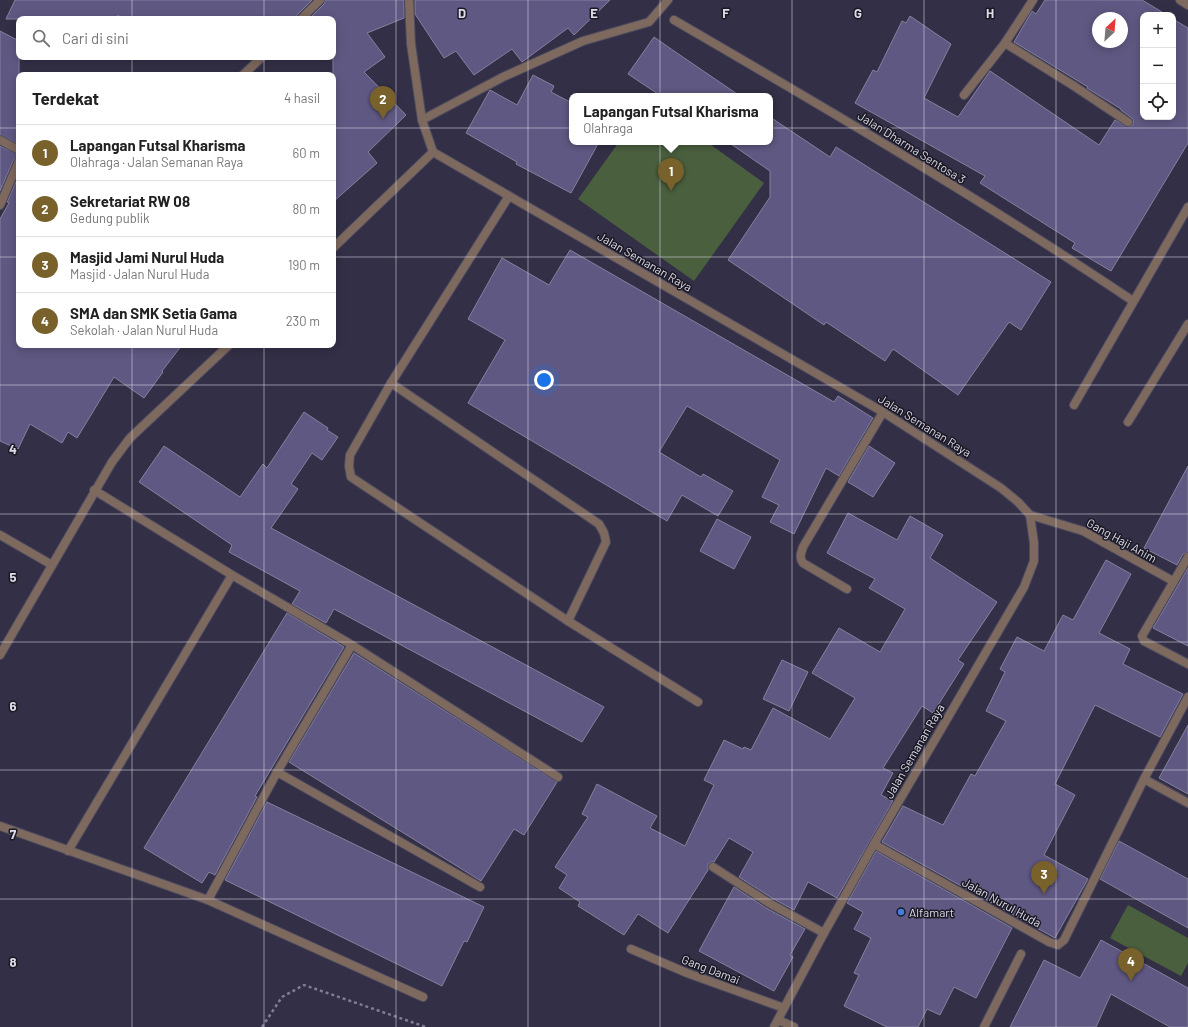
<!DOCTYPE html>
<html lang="id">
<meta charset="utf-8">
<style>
:root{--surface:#fff;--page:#f2f2f2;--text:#222;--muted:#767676;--line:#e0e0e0;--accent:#79612b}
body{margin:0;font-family:Barlow,sans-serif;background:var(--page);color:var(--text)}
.controls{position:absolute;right:12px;top:12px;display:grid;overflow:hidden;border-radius:8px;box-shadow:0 2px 10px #0003}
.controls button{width:36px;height:36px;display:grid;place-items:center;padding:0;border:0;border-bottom:1px solid var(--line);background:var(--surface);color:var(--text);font:20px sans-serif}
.compass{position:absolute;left:1092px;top:12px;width:36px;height:36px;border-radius:50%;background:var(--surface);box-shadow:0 2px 10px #0003;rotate:26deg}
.you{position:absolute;left:544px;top:380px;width:14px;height:14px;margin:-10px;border:3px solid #fff;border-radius:50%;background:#1a73e8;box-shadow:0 0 0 6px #1a73e833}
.badge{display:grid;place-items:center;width:26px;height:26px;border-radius:50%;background:var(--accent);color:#fff;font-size:13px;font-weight:700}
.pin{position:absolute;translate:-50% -33px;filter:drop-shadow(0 1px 2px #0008)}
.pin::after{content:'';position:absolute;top:21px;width:14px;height:12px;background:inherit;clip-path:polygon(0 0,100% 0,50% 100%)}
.popup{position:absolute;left:569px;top:93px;width:204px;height:52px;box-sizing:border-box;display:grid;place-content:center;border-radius:8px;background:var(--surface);filter:drop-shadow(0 1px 3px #0005);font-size:13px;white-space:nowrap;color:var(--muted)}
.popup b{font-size:15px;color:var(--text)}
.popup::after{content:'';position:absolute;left:50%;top:100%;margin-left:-8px;border:8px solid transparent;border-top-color:var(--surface)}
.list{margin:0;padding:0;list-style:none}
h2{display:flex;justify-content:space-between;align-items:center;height:52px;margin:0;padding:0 16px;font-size:17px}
h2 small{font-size:13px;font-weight:400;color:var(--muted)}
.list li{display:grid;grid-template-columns:26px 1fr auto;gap:12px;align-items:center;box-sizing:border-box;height:56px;padding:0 16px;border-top:1px solid var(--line)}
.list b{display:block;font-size:15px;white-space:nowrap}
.list p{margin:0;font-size:13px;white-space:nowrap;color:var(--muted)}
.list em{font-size:13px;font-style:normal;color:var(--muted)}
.icon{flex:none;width:22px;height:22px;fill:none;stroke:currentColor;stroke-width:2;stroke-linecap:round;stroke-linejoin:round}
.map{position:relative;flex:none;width:1188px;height:1027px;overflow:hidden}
.search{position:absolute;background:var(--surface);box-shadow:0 2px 10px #0003;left:16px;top:16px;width:320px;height:44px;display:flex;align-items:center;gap:10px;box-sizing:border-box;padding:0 14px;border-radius:8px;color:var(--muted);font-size:15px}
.panel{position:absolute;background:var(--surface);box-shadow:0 2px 10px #0003;left:16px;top:72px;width:320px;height:276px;border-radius:8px}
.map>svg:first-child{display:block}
.green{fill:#4a5f3e}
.building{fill:#5f5882;stroke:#85819d;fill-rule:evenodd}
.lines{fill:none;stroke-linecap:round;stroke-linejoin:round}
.service-casing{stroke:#4e4b60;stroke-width:10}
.minor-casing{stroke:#4e4b60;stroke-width:10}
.tertiary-casing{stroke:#4e4b60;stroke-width:10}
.path{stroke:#817d91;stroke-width:2.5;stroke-dasharray:3 3;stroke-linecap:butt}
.service{stroke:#7d695e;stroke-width:8}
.minor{stroke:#7d695e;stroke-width:8}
.tertiary{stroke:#7d695e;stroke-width:8}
.grid{fill:none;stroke:#dedceb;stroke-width:1;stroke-opacity:0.55}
.shop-dot{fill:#3f7fe0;stroke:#1a1923;stroke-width:1.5}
.labels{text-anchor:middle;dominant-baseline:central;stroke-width:3;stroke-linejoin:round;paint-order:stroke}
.street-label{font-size:12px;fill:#dedceb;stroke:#1a1923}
.poi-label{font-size:12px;fill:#dedceb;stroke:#1a1923;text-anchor:start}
.grid-label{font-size:13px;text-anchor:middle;font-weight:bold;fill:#dedceb;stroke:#1a1923;stroke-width:3;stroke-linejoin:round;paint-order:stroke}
</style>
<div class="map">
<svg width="1188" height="1027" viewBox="0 0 1188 1027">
<rect width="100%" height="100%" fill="#332f46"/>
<g class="green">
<path d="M619 142H707L764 183 694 281 578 199Z"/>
<path d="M1128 905 1188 938V963L1181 976 1110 938Z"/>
</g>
<g class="building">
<path d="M15 0H312L297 15 296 19H123L118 15 116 19H6Z"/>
<path d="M325 0H404V18L367 33 385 57 364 72 406 115 368 152 377 163 333 202V19H309L324 4Z"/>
<path d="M415 0H610L574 35 568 28 522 62 512 49 474 75 456 51 444 58 415 14Z"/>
<path d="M1045 0H1142L1167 15H1143V117H1173V19L1188 28V143L1111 271 1072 248 1075 243 980 183 985 176 855 103 873 70 877 72 902 21 906 23 910 16 951 44 924 98 958 117 990 71 1099 145 1115 120 1128 127 1133 125V119L1121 110V109L1087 88 1088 87 1014 42 1032 11 1036 14ZM1098 18H1122V42H1098Z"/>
<path d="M0 31 19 41V144L0 135Z"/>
<path d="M654 37 674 51 740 96H661L628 74Z"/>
<path d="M533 75 554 86 551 92 572 103V142H599L571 193 516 164 517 162 466 133 490 90 517 105Z"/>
<path d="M770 117 830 157 836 147 1051 282 1021 330 1009 322 958 395 893 349 885 361 826 322 824 325 728 260 770 197V171L728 142H770Z"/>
<path d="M0 146 19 155 14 159 0 191Z"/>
<path d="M19 175V345H182L162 371 163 372 144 398 114 377 77 438 68 432 62 443 30 424 18 449 0 441V219L9 203 7 202Z"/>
<path d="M570 250 834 402 838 396 873 418 839 476 826 468 794 534 770 522 779 505 762 497 780 460 687 406 659 452 701 477 703 474 733 491 718 516 682 495 667 521 468 403 505 340 468 319 502 258 549 285Z"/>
<path d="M304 412 328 428 327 430 338 437 322 460 312 453 291 484 298 489 271 528 604 707 582 742 334 609 326 623 292 604 300 591 229 552 232 545 139 482 164 446 240 497 263 464 267 468Z"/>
<path d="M869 446 895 463 873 497 848 482Z"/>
<path d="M1188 466V552L1183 554 1177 565 1144 548Z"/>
<path d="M848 513 897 540 910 516 943 535 930 558 997 602 958 660 964 664 933 713 922 706 883 768 893 773 881 795 893 801 837 898 808 882 794 910 772 898 739 877 753 852 729 838 714 862H711L708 864V870L668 933 638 914 624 935 578 906 580 902 559 888 567 875 555 867 588 817 582 814 597 784 657 816 650 828 685 846 714 785 704 780 724 740 743 749 744 747 751 750 773 708 830 739 855 698 812 673 839 628 880 652 905 609 869 588 875 579 827 553Z"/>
<path d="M717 519 751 537 734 569 700 551Z"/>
<path d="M1106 560 1131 574 1099 633 1130 649 1123 664 1183 694 1160 737 1095 705 1055 784 1075 795 1044 855 1088 879 1055 938 882 842 903 806 943 825 971 774 975 776 1006 721 986 711 1005 672 1000 669 1017 637 1044 651 1063 615 1073 620Z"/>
<path d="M1188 568V646L1153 628Z"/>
<path d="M287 613 344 647 255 796 257 797 215 875 209 872 202 883 144 848Z"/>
<path d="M354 653 557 782 524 835 514 829 481 881 289 762Z"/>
<path d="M782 660 808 672 789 711 763 699Z"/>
<path d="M1188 725V794L1159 778Z"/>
<path d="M267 802 484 907 467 942 464 941 442 986 225 880Z"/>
<path d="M1119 841 1188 879V928L1100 879Z"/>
<path d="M876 851 1012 928 976 998 954 987 940 1015 927 1009 918 1027H887L844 1006 859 975 854 973 871 938 854 929 863 912 847 903Z"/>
<path d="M734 887 766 908 805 929 790 955 793 957 774 991 699 951Z"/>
<path d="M1101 940 1188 988V1027H1170L1111 994 1096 1027H1010L1044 960 1080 978Z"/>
</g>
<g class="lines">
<defs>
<g id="service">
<path d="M509 196 391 383 350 455 349 466 351 477 568 621 698 702"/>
<path d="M391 383 599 524 604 533 606 542 568 621"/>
<path d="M778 1020 794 1027"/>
</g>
<g id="minor">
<path d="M1180 0 1188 5"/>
<path d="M301 19 320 0"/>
<path d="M674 20C829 110 984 201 1133 301"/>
<path d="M1005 43 1074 86 1128 122"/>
<path d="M243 75 262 57"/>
<path d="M964 95 1005 43 1033 0"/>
<path d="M422 120 503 77 583 41 649 22 668 0"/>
<path d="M0 140 19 150"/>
<path d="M0 205 19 161"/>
<path d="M333 248 433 152"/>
<path d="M1074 405 1188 207"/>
<path d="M1128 422 1188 324"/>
<path d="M94 490 232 575 352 645 558 777"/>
<path d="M1030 515 1083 531 1173 581"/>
<path d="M0 535 52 565"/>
<path d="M1188 557 1142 636 1144 641 1188 664"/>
<path d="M847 589 803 563C799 558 801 553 803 547L883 412"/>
<path d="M0 655 112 462 130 438 229 345"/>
<path d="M1188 697 1144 779 1188 803"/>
<path d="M277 772 480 887"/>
<path d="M0 826 208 900 423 997"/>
<path d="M874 844 1049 942 1058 945 1064 940 1144 779"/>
<path d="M68 851 232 575"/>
<path d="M713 867 769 903 824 933"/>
<path d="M208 900 277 772 352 645"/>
<path d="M631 949 687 973 784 1008"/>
<path d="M984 1027 1021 954"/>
</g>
<path id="tertiary" d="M409 0 411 44 422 120 433 152 883 412 1001 488 1018 502 1030 515 1034 543V561L1024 587 874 844 824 933 774 1027"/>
</defs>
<use href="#service" class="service-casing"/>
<use href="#minor" class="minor-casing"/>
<use href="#tertiary" class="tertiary-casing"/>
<path class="path" d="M262 1027 282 997 304 985 426 1027"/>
<use href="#service" class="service"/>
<use href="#minor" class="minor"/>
<use href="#tertiary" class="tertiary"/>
</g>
<path class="grid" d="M132 0V19M264 0V19M396 0V1027M528 0V1027M660 0V1027M792 0V1027M924 0V1027M1056 0V1027M132 57V75M264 57V75M0 128H19M333 128H1188M0 257H19M333 257H1188M132 345V1027M264 345V1027M0 385H1188M0 514H1188M0 642H1188M0 770H1188M0 899H1188"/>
<circle class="shop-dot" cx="901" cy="912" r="4"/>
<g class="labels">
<g class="street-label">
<text transform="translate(912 147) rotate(32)">Jalan Dharma Sentosa 3</text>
<text transform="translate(645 261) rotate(30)">Jalan Semanan Raya</text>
<text transform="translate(925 425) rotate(32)">Jalan Semanan Raya</text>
<text transform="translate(1122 540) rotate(29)">Gang Haji Anim</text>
<text transform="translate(914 751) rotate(-60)">Jalan Semanan Raya</text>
<text transform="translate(1002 902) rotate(29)">Jalan Nurul Huda</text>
<text transform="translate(711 969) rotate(21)">Gang Damai</text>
</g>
<g class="poi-label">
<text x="909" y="912">Alfamart</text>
</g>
</g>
<g class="grid-label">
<text x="462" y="18">D</text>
<text x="594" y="18">E</text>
<text x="726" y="18">F</text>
<text x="858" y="18">G</text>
<text x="990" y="18">H</text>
<text x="13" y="454">4</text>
<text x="13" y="582">5</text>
<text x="13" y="711">6</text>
<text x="13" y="839">7</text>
<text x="13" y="967">8</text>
</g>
</svg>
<div class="controls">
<button>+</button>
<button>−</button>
<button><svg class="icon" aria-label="locate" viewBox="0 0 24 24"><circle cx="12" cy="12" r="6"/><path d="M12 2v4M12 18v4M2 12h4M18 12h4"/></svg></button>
</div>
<svg class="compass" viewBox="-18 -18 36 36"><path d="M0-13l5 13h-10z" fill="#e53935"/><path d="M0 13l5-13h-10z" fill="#767676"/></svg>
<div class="you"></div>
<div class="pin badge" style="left:671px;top:191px">1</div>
<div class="popup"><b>Lapangan Futsal Kharisma</b>Olahraga</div>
<div class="pin badge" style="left:383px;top:119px">2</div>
<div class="pin badge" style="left:1044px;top:894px">3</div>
<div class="pin badge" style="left:1131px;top:981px">4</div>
<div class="search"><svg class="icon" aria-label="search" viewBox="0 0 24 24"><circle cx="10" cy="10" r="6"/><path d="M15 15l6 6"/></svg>Cari di sini</div>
<section class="panel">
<h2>Terdekat<small>4 hasil</small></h2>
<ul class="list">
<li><span class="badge">1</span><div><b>Lapangan Futsal Kharisma</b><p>Olahraga · Jalan Semanan Raya</p></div><em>60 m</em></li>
<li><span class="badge">2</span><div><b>Sekretariat RW 08</b><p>Gedung publik</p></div><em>80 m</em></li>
<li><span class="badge">3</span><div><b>Masjid Jami Nurul Huda</b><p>Masjid · Jalan Nurul Huda</p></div><em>190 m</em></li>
<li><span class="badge">4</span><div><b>SMA dan SMK Setia Gama</b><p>Sekolah · Jalan Nurul Huda</p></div><em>230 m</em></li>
</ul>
</section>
</div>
